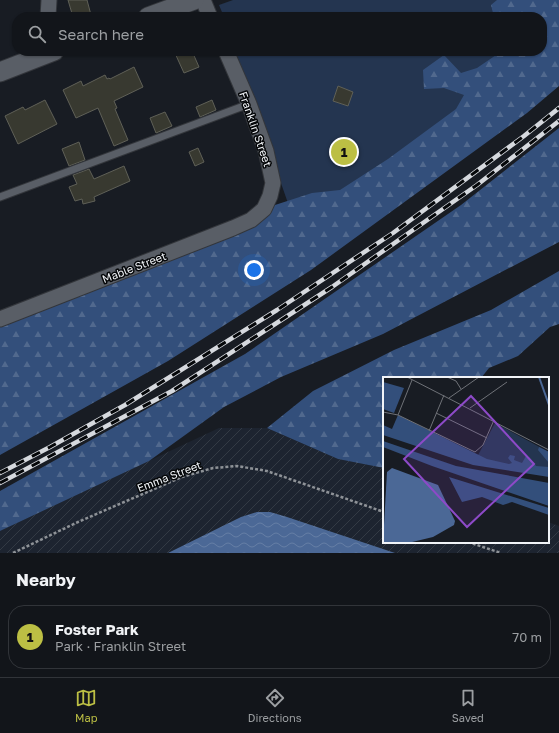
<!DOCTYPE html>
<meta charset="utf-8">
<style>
:root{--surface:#12151a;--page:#1b1e23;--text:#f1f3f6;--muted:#9c9fa2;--line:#313439;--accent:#bcbf44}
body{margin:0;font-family:"Golos Text",sans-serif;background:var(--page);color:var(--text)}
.you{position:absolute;left:254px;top:270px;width:14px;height:14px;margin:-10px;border:3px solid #fff;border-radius:50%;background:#1a73e8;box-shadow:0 0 0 6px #1a73e833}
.badge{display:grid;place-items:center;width:26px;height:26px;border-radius:50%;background:var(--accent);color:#111;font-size:13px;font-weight:700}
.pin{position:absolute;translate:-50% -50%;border:2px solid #fff;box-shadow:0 1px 4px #0006}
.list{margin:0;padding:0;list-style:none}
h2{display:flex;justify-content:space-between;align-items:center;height:52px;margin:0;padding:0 16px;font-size:17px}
h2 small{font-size:13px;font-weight:400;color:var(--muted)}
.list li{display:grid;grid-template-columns:26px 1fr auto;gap:12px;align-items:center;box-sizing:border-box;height:64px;margin:0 8px 8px;padding:0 8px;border:1px solid var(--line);border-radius:16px}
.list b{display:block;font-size:15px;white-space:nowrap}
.list p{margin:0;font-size:13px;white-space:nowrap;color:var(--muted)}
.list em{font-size:13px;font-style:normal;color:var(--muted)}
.icon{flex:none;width:22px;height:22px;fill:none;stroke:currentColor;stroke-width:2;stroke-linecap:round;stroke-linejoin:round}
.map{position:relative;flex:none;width:559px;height:553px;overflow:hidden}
.search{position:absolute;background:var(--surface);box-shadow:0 1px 3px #0004;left:12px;right:12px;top:12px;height:44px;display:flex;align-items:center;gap:10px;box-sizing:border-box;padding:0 14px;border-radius:16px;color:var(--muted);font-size:15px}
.sheet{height:124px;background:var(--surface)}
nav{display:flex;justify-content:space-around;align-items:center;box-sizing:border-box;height:56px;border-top:1px solid var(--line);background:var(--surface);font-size:11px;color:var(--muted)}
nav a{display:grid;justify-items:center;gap:2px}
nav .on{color:var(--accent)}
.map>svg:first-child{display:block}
.industrial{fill:url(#industrial-furrows)}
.green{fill:#243550}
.forest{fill:url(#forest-firs)}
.water{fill:url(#water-waves)}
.building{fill:#383930;stroke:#5f6057}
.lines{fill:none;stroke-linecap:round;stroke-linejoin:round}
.service-casing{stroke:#33363b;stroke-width:9}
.minor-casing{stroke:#33363b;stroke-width:17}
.tertiary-casing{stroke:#33363b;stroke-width:21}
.path{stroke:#8e9297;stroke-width:2.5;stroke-dasharray:3 2;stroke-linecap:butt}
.service{stroke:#595e66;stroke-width:7}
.minor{stroke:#595e66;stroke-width:15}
.tertiary{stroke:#595e66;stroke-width:19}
.rail-casing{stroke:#d6d9de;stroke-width:4.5}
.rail{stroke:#050709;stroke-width:3;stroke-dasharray:9;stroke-linecap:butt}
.labels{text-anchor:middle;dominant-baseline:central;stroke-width:3;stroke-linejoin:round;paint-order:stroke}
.street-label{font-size:11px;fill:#f1f4f8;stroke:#050709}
.inset-river{fill:none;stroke:#4b6896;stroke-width:2}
.inset-road{fill:none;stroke:#6f7278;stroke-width:1}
.view{fill:#8d4ac8;fill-opacity:0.15;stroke:#8d4ac8;stroke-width:2}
.inset-edge{fill:none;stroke:#f1f4f8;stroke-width:2}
</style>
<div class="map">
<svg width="559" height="553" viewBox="0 0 559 553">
<defs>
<pattern id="industrial-furrows" width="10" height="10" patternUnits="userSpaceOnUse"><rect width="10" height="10" fill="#1d2430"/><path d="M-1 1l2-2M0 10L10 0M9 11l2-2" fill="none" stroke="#333a44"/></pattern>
<pattern id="forest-firs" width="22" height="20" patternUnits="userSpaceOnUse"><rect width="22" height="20" fill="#334f7b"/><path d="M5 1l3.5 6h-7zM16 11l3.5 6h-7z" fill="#51698e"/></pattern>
<pattern id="water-waves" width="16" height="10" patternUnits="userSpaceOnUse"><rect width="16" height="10" fill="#4b6896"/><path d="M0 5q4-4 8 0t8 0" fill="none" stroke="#657ea5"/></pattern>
</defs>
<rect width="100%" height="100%" fill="#181c23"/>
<path class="industrial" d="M219 428H267L338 459 384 468V542H548V522L559 526V553H0V531Z"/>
<path class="green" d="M233 0H559V55L298 232 235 51H542V17H224L219 5Z"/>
<g class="forest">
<path d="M497 0H559V86L527 113 311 270 168 361 0 455V319L275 205 312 193 340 190 388 159 456 109 464 95 444 88 424 89 423 70 444 55 461 73 477 68 502 51H542V17H494L491 5Z"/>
<path d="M559 128V242L383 334 281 377 224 407 149 461 0 531V491L245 354 461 205Z"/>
<path d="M559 271V324L550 327 518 356 489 368 481 378H384V468L338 459 267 428 313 391 394 350 491 310Z"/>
</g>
<path class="water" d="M257 512H270L287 517 395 553H168L241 517Z"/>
<g class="building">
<path d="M68 0H87L91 15 85 17H73Z"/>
<path d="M174 51H192L199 67 184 73Z"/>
<path d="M134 67 143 87 114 101 117 108 115 109 128 140 114 146 98 108 76 118 63 90 81 81 83 86 105 75 107 79 109 78 110 79Z"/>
<path d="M338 86 353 92 348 106 333 101Z"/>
<path d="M45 100 57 124 18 144 5 116 23 107 25 110Z"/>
<path d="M212 100 216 110 200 117 196 107Z"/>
<path d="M165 112 172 126 156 133 150 118Z"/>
<path d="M79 142 85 160 69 166 62 149Z"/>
<path d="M198 148 204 162 195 166 189 152Z"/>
<path d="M124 166 130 181 94 197 95 201 83 204 82 199 75 201 69 187 77 184 73 175 89 169 94 179Z"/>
</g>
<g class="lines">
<defs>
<path id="service" d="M0 197 249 104"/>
<g id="minor">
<path d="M203 0 210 17"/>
<path d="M48 17 49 0"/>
<path d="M0 319 233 228 251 220 264 209 270 196 273 183 266 151 249 104 226 51"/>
</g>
<g id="tertiary">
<path d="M148 17 194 0"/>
<path d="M0 72 54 51"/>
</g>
</defs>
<use href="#service" class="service-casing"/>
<use href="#minor" class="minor-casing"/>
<use href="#tertiary" class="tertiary-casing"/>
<g class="path">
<path d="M468 542 501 553"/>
<path d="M13 553 78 522 182 477 213 468 237 466 267 471 384 512"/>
</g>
<use href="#service" class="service"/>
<use href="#minor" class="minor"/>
<use href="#tertiary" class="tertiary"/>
<defs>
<g id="rail">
<path d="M0 473 50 447 125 405 277 310 393 233 524 136 559 108"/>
<path d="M0 483 172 391 332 287 477 185 559 121"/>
</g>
</defs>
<use href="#rail" class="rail-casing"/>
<use href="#rail" class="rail"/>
</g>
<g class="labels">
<g class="street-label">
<text transform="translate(256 129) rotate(71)">Franklin Street</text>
<text transform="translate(134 267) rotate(-21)">Mable Street</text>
<text transform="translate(169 476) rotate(-21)">Emma Street</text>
</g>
</g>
<g transform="translate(383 377)">
<rect width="166" height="166" fill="#181c23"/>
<path d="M112 46 166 75V96L93 82Z" fill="#243550"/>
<path d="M0 5 21 11 11 36 0 32ZM15 38 104 82 126 87 129 86 125 81 127 78 132 79 131 83 139 86 143 79 146 80 153 89 166 90V100L90 88 0 58V48L9 52ZM0 64 73 89 166 106V129L49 89 0 70ZM156 70 166 75V86L155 73ZM66 100 166 131V138L129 125 120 128 99 120 79 125Z" fill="#334f7b"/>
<path d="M9 91 55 108 72 144 71 148 50 160 25 166H0L4 95Z" fill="#4b6896"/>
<path class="inset-river" d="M156 0 166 28"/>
<path class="inset-road" d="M24 0 166 73M64 0 73 4 78 12M66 21 96 0M87 31 124 5M0 35 15 38 92 75 100 68 111 43M53 36 104 61M15 38 29 3M46 54 61 18"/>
<path class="view" d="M88 19 151 87 84 150 21 82Z"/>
<rect width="166" height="166" class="inset-edge"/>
</g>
</svg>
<div class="you"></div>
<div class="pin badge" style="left:344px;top:152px">1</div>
<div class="search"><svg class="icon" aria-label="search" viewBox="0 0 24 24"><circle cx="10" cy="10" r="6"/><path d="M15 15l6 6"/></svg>Search here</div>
</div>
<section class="sheet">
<h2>Nearby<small></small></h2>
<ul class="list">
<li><span class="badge">1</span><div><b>Foster Park</b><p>Park · Franklin Street</p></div><em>70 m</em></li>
</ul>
</section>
<nav>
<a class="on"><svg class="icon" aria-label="map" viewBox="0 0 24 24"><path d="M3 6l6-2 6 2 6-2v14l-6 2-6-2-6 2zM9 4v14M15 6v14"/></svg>Map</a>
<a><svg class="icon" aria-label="directions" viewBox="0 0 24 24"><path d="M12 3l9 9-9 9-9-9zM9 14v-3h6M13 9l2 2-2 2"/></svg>Directions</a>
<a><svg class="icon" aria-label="saved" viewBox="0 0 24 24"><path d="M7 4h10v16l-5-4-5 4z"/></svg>Saved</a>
</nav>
